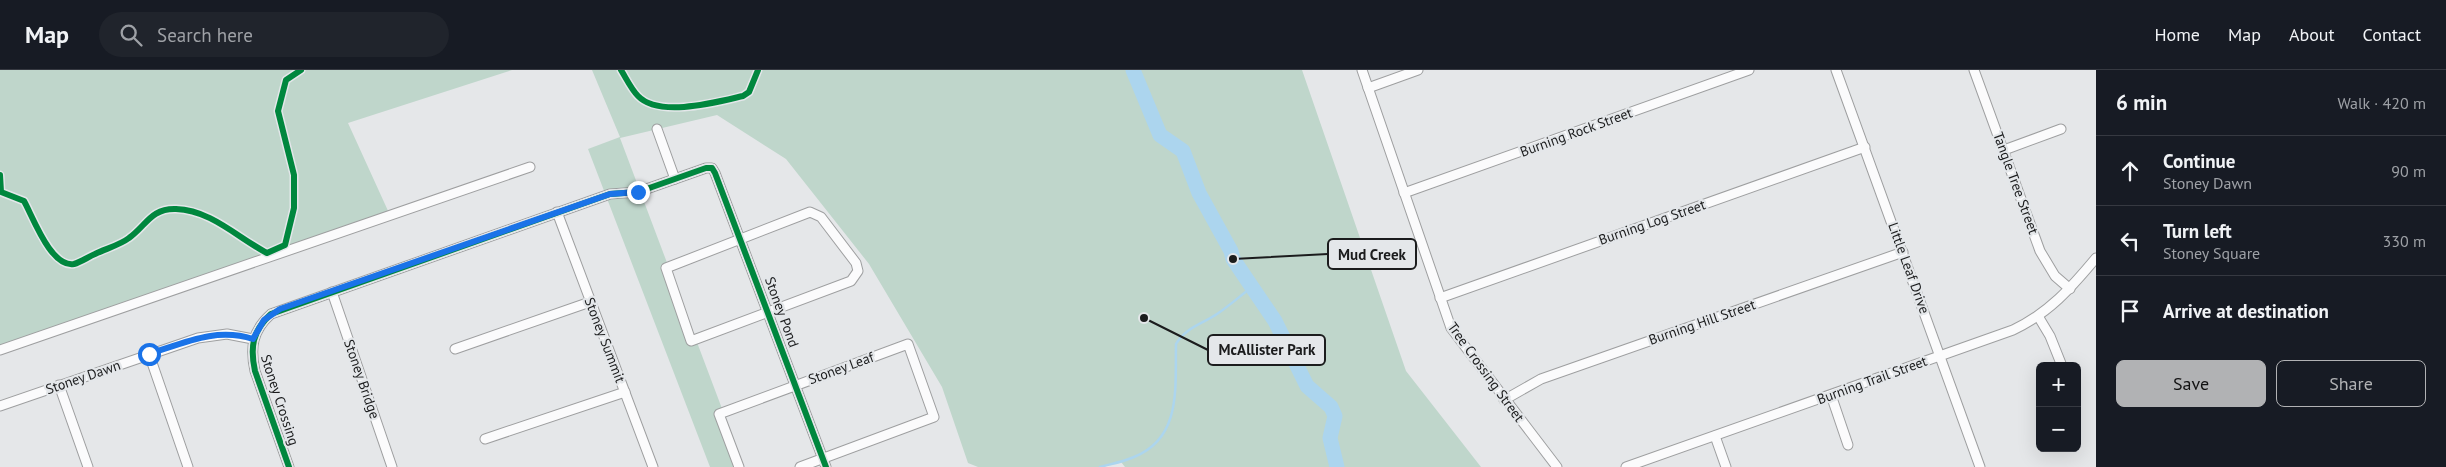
<!DOCTYPE html>
<meta charset="utf-8">
<style>
:root{--surface:#171b24;--page:#20242c;--text:#f1f3f6;--muted:#9ea1a6;--line:#363941;--accent:#b1b2b4}
body{margin:0;font-family:"PT Sans",sans-serif;background:var(--page);color:var(--text)}
.controls{position:absolute;right:15px;bottom:15px;display:grid;overflow:hidden;border-radius:8px;box-shadow:0 5px 20px #0002}
.controls button{width:45px;height:45px;display:grid;place-items:center;padding:0;border:0;border-bottom:1px solid var(--line);background:var(--surface);color:var(--text);font:25px sans-serif}
.stop{position:absolute;width:15px;height:15px;margin:-11px;border:4px solid #1a73e8;border-radius:50%;background:#fff}
.stop.end{background:#1a73e8;border-color:#fff;box-shadow:0 1px 5px #0008}
.list{margin:0;padding:0;list-style:none}
h2{display:flex;justify-content:space-between;align-items:center;height:65px;margin:0;padding:0 20px;font-size:21px}
h2 small{font-size:16px;font-weight:400;color:var(--muted)}
.list li{display:grid;grid-template-columns:32px 1fr auto;gap:15px;align-items:center;box-sizing:border-box;height:70px;padding:0 20px;border-top:1px solid var(--line)}
.list b{display:block;font-size:19px;white-space:nowrap}
.list p{margin:0;font-size:16px;white-space:nowrap;color:var(--muted)}
.list em{font-size:16px;font-style:normal;color:var(--muted)}
.actions{display:flex;gap:10px;padding:15px 20px}
.actions a{flex:1;padding:11px 0;border:1px solid var(--accent);border-radius:8px;text-align:center;font-size:18px;color:var(--accent)}
.actions .main{background:var(--accent);color:#111}
.icon{flex:none;width:28px;height:28px;fill:none;stroke:currentColor;stroke-width:2;stroke-linecap:round;stroke-linejoin:round}
.map{position:relative;flex:none;width:2096px;height:397px;overflow:hidden}
header{display:flex;align-items:center;gap:30px;box-sizing:border-box;height:70px;padding:0 25px;background:var(--surface);border-bottom:1px solid var(--line)}
header strong{font-size:24px}
nav{display:flex;gap:28px;margin-inline-start:auto;font-size:18px}
.search{width:350px;height:45px;background:var(--page);display:flex;align-items:center;gap:12px;box-sizing:border-box;padding:0 18px;border-radius:28px;color:var(--muted);font-size:19px}
main{display:flex}
aside{flex:1;background:var(--surface)}
.map>svg:first-child{display:block}
.green{fill:#bfd6cb}
.lines{fill:none;stroke-linecap:round;stroke-linejoin:round}
.stream{stroke:#acd5ee;stroke-width:2.5}
.river{stroke:#acd5ee;stroke-width:15}
.minor-casing{stroke:#9e9fa0;stroke-width:11}
.minor{stroke:#fbfbfc;stroke-width:9}
.cycleway-casing{stroke:#e4e7ea;stroke-width:9}
.cycleway{stroke:#00873e;stroke-width:6}
.route{stroke:#1a73e8;stroke-width:6}
.labels{text-anchor:middle;dominant-baseline:central;stroke-width:4.5;stroke-linejoin:round;paint-order:stroke}
.street-label{font-size:14px;fill:#1b1c1d;stroke:#e4e7ea}
.leader{fill:none;stroke:#1b1c1d;stroke-width:2}
.callout-dot{fill:#1b1c1d;stroke:#e4e7ea;stroke-width:2}
.callout{fill:#e4e7ea;stroke:#1b1c1d;stroke-width:2}
.callout-label{font-size:15px;text-anchor:middle;font-weight:bold;fill:#1b1c1d}
</style>
<header>
<strong>Map</strong>
<div class="search"><svg class="icon" aria-label="search" viewBox="0 0 24 24"><circle cx="10" cy="10" r="6"/><path d="M15 15l6 6"/></svg>Search here</div>
<nav><a>Home</a><a>Map</a><a>About</a><a>Contact</a></nav>
</header>
<main>
<div class="map">
<svg width="2096" height="397" viewBox="0 0 2096 397">
<rect width="100%" height="100%" fill="#e5e7e9"/>
<g class="green">
<path d="M0 0H512L348 53 389 143 0 276Z"/>
<path d="M592 0H1302L1406 301 1481 397H1125L1121 392 1101 397H978L968 393 942 317 869 194 786 89 717 45 620 68 744 397H710L588 79 620 67Z"/>
</g>
<g class="lines">
<path class="stream" d="M1100 397C1111 394 1123 392 1134 387 1182 368 1175 317 1176 274 1185 258 1202 254 1217 244 1229 236 1240 226 1252 217"/>
<path class="river" d="M1133 0 1160 65 1183 81 1199 123 1231 181 1233 189 1275 251 1307 316 1331 337 1335 346 1330 368 1337 397"/>
<defs>
<g id="minor">
<path d="M1362 0 1451 258 1557 397"/>
<path d="M1836 0 1980 397"/>
<path d="M1974 0 2040 181 2055 206 2070 219"/>
<path d="M1368 18 1418 0"/>
<path d="M657 59 675 109"/>
<path d="M2004 80 2061 59"/>
<path d="M1404 123 1749 0"/>
<path d="M557 142 653 397"/>
<path d="M810 142 821 147 856 193 858 201 851 211 691 271 666 198Z"/>
<path d="M332 222 392 397"/>
<path d="M1440 228 1865 77"/>
<path d="M2038 246 2050 266 2062 296"/>
<path d="M455 279 590 232"/>
<path d="M0 280 530 97"/>
<path d="M149 284 188 397"/>
<path d="M59 315 88 397"/>
<path d="M1831 325 1848 375"/>
<path d="M1504 330 1541 309 1903 182"/>
<path d="M0 336 198 268 227 264 253 269"/>
<path d="M1715 366 1726 397"/>
<path d="M485 369 625 322"/>
<path d="M289 397 255 301C250 278 252 261 271 244L610 124 638 122 706 98H712L715 103 826 397"/>
<path d="M739 397 719 344 908 274 934 347 800 397"/>
<path d="M1626 397 2013 260C2049 243 2071 218 2096 188"/>
</g>
</defs>
<use href="#minor" class="minor-casing"/>
<use href="#minor" class="minor"/>
<defs>
<g id="cycleway">
<path d="M621 0C626 8 631 19 638 26 659 48 717 32 743 26L749 22 758 0"/>
<path d="M0 105 1 122 24 131C33 147 51 198 74 194 81 192 88 187 95 184 105 179 120 175 129 168 146 156 151 138 176 139 211 140 238 168 267 183L285 175 294 138V105L278 41 286 10 301 0"/>
<path d="M289 397 255 301C250 278 252 261 271 244L610 124 638 122 706 98H712L715 103 826 397"/>
</g>
</defs>
<use href="#cycleway" class="cycleway-casing"/>
<use href="#cycleway" class="cycleway"/>
</g>
<g class="lines">
<path class="route" d="M149 284C184 273 216 257 253 269L264 250 280 239 610 124 638 122"/>
</g>
<g class="labels">
<g class="street-label">
<text transform="translate(1576 62) rotate(-20)">Burning Rock Street</text>
<text transform="translate(2016 113) rotate(70)">Tangle Tree Street</text>
<text transform="translate(1652 152) rotate(-19)">Burning Log Street</text>
<text transform="translate(1909 198) rotate(70)">Little Leaf Drive</text>
<text transform="translate(782 242) rotate(70)">Stoney Pond</text>
<text transform="translate(1702 252) rotate(-19)">Burning Hill Street</text>
<text transform="translate(605 270) rotate(69)">Stoney Summit</text>
<text transform="translate(841 298) rotate(-20)">Stoney Leaf</text>
<text transform="translate(1486 302) rotate(54)">Tree Crossing Street</text>
<text transform="translate(83 307) rotate(-19)">Stoney Dawn</text>
<text transform="translate(362 309) rotate(71)">Stoney Bridge</text>
<text transform="translate(1872 310) rotate(-20)">Burning Trail Street</text>
<text transform="translate(280 330) rotate(72)">Stoney Crossing</text>
</g>
</g>
<path class="leader" d="M1233 189L1328 184M1144 248L1208 280"/>
<g class="callout-dot">
<circle cx="1233" cy="189" r="5"/>
<circle cx="1144" cy="248" r="5"/>
</g>
<g class="callout">
<rect x="1328" y="169" width="88" height="30" rx="5"/>
<rect x="1208" y="265" width="117" height="30" rx="5"/>
</g>
<g class="callout-label">
<text x="1372" y="190">Mud Creek</text>
<text x="1267" y="285">McAllister Park</text>
</g>
</svg>
<div class="controls">
<button>+</button>
<button>−</button>
</div>
<div class="stop" style="left:149px;top:284px"></div>
<div class="stop end" style="left:638px;top:122px"></div>
</div>
<aside>
<h2>6 min<small>Walk · 420 m</small></h2>
<ul class="list">
<li><svg class="icon" aria-label="ahead" viewBox="0 0 24 24"><path d="M12 20V5M6 11l6-6 6 6"/></svg><div><b>Continue</b><p>Stoney Dawn</p></div><em>90 m</em></li>
<li><svg class="icon" aria-label="left" viewBox="0 0 24 24"><path d="M17 20v-9H6M10 6l-5 5 5 5"/></svg><div><b>Turn left</b><p>Stoney Square</p></div><em>330 m</em></li>
<li><svg class="icon" aria-label="arrive" viewBox="0 0 24 24"><path d="M6 21V4h12l-3 4 3 4H6"/></svg><div><b>Arrive at destination</b></div></li>
</ul>
<div class="actions"><a class="main">Save</a><a>Share</a></div>
</aside>
</main>
